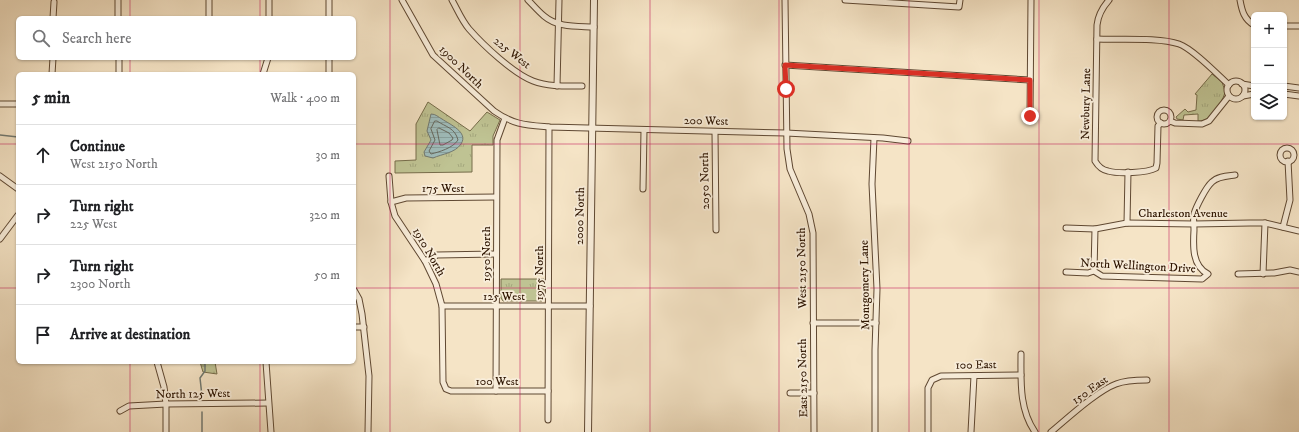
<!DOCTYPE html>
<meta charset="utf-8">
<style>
:root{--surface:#fff;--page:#f6f6f6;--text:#202124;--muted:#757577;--line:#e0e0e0}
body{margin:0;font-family:"IM FELL DW Pica",serif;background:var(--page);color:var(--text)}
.controls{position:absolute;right:12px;top:12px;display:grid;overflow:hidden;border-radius:6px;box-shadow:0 1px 3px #0004}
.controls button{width:36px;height:36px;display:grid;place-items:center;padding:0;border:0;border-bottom:1px solid var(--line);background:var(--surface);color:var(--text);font:20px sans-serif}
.stop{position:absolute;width:12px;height:12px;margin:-9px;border:3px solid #d93025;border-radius:50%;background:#fff}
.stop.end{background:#d93025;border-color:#fff;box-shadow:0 1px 4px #0008}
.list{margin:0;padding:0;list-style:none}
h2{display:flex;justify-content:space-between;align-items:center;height:52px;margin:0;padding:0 16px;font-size:17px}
h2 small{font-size:13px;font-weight:400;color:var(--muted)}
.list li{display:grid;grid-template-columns:26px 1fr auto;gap:12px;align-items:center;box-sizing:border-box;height:60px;padding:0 16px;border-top:1px solid var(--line)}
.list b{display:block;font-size:15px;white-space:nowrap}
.list p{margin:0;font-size:13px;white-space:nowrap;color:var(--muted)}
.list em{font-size:13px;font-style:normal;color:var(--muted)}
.icon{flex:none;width:22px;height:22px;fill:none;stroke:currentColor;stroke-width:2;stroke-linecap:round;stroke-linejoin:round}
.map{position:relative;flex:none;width:1299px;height:432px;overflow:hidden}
.search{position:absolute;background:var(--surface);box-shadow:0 1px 3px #0004;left:16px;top:16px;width:340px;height:44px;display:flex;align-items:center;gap:10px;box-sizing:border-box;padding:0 14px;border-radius:6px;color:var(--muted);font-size:15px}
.panel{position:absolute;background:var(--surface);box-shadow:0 1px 3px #0004;left:16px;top:72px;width:340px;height:292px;border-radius:6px}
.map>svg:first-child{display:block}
.forest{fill:url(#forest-firs);stroke:#766c4a}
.park{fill:url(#park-tufts);stroke:#766c4a}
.water{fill:url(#water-rules);stroke:#717971}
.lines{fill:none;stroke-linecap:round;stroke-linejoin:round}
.shore{stroke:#66685e;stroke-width:1}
.stream{stroke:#717971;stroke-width:1.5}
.minor-casing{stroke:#5f4832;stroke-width:7}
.tertiary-casing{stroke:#5f4832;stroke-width:8}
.minor{stroke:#f8edda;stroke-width:5}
.tertiary{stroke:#f8edda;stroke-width:6}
.route{stroke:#d93025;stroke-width:5}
.grid{fill:none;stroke:#c2185b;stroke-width:1;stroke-opacity:0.55}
.labels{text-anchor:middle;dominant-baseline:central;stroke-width:3.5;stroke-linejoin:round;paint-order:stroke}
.street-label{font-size:12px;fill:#2d1400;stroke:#f8edda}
</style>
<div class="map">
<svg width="1299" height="432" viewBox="0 0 1299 432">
<defs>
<pattern id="forest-firs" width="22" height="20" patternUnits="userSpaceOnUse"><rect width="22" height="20" fill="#bfc393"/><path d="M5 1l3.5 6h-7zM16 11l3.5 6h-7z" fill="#a4a77d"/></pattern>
<pattern id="park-tufts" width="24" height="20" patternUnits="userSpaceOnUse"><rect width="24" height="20" fill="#bfc393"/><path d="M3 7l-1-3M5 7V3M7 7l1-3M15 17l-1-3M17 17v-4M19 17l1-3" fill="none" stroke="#a4a77d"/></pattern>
<pattern id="water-rules" width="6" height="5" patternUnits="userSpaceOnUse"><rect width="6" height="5" fill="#9fbdbc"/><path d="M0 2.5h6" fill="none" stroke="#89a2a0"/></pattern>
</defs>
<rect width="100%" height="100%" fill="#f5e4c6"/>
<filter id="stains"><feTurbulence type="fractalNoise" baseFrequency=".005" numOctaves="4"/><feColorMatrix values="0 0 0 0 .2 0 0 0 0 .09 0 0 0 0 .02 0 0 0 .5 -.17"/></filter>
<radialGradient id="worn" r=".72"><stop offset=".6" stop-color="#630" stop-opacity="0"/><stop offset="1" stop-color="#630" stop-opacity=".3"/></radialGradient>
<path class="forest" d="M200 362H215L217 374 203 372Z"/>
<g class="park">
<path d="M1212 74 1222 82 1225 91C1225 98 1213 115 1208 118 1205 120 1202 121 1198 121V114L1184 115 1183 120 1177 119 1176 117 1185 109 1188 112 1196 110 1197 95 1195 94Z"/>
<path d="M428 102 470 131 487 112 500 120 493 136V145H472V172L395 173V161L416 160V124Z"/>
<path d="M501 279H544V299L542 301H503L501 298Z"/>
</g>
<path class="water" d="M431 114C436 114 438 117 442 119 449 124 469 132 461 144 455 153 442 154 433 158L425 156 424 152 431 140 427 131Z"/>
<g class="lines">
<g class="shore">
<path d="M435 121H437C446 127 455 128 458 140 453 148 439 152 431 154L429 151 435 140 431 129Z"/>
<path d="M439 128 449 133 453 138 452 140 443 145H440L437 130Z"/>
</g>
<g class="stream">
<path d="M0 135 18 137"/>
<path d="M202 396 200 378 205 371V362"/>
<path d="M202 432V412"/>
</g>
<defs>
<g id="minor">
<path d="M118 0V18"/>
<path d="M329 0V18"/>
<path d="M402 0 433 55 494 111C514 125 526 125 549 127L786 133 883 138 908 141"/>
<path d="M452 0C457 9 462 21 469 29 484 46 513 73 533 81 549 87 566 86 582 86"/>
<path d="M528 0C533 5 538 11 544 16 558 28 577 26 594 27"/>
<path d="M785 0 787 149 790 169 809 214 813 233 814 432"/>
<path d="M845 0 959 7 960 0"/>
<path d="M1109 0C1102 8 1098 15 1097 25L1095 161C1098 166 1102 170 1108 171 1118 174 1147 173 1156 168L1157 163 1158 126 1161 123"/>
<path d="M1240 0C1242 11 1244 19 1254 25"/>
<path d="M53 18 54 2"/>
<path d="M209 18V0"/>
<path d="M269 18V0"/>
<path d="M1284 26H1299"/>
<path d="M1097 39C1119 40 1159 37 1179 44 1193 49 1217 74 1229 85"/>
<path d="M119 58V74"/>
<path d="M785 65 1030 80"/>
<path d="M52 74 53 58"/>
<path d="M263 74 268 58"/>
<path d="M329 74V58"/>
<circle cx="1236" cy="90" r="9"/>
<path d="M1242 84 1254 86"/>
<path d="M557 86 559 0"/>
<path d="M1284 86 1299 88"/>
<path d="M1284 94 1299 96"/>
<path d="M1243 96 1254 94"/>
<path d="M0 104H18"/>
<circle cx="1164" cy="117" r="7"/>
<path d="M1030 116 1031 0"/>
<path d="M1170 121 1175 123 1202 124 1209 121 1229 96"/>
<path d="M715 132 716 230"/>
<path d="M874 138 872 184 877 289 875 350V432"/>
<circle cx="1287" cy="155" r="7"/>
<path d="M0 176 18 189"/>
<path d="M389 176 391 202 395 216 425 261 436 284 442 306 443 382 446 389 451 391H548"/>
<path d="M643 189 644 130"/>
<path d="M391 202 406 198 496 197"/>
<path d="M1127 223 1128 172"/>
<path d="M1283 227 1290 200 1288 161"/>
<path d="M1066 228 1095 229 1127 223 1194 224 1250 223H1265L1299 231"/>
<path d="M0 239 18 215"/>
<path d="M425 261 437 255 496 254"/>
<path d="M1094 271 1095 229"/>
<path d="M1066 272 1088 273 1094 271 1102 276 1202 279 1208 274C1192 266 1193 246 1194 230 1194 225 1193 219 1194 214 1196 207 1206 187 1212 182 1218 176 1228 176 1235 175"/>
<path d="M1238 274 1274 273 1290 270 1299 272"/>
<path d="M1263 274 1265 223"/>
<path d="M354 290 359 299 362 314 369 376 368 432"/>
<path d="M442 306H590"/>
<path d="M813 323H876"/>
<path d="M354 327H364"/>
<path d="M1021 354C1021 381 1019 409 1035 432"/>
<path d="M157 362 164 387 166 404V432"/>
<path d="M266 362 271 432"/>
<path d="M496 391 497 140 505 118"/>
<path d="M790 393H814"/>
<path d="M120 411 129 406 166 404 268 403"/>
<path d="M548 420 549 127"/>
<path d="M928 432V388L932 380 941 376 1021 375"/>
<path d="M971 432 974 376"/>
<path d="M1051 432C1068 418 1097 391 1116 384 1126 380 1137 380 1147 380"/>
</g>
<path id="tertiary" d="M588 432 594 0"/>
</defs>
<use href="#minor" class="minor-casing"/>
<use href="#tertiary" class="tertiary-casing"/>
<use href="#minor" class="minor"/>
<use href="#tertiary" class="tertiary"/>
</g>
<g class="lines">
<path class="route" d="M786 89 785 65 1030 80V116"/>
</g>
<path class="grid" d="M130 0V18M260 0V18M390 0V432M520 0V432M650 0V432M779 0V432M909 0V432M1039 0V432M1169 0V432M130 58V74M260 58V74M0 144H18M354 144H1299M0 288H18M354 288H1299M130 362V432M260 362V432"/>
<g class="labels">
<g class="street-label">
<text transform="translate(512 53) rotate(38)">225 West</text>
<text transform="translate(461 67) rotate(44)">1900 North</text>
<text transform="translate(1086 104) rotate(-89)">Newbury Lane</text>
<text transform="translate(706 121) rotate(1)">200 West</text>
<text transform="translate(705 181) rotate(-91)">2050 North</text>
<text x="443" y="188">175 West</text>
<text x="1183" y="213">Charleston Avenue</text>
<text transform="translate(580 216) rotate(-89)">2000 North</text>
<text transform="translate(429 252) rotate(60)">1910 North</text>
<text transform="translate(486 254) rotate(-90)">1950 North</text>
<text transform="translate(1138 266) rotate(3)">North Wellington Drive</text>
<text transform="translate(802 268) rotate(-91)">West 2150 North</text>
<text transform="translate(539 273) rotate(-90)">1975 North</text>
<text transform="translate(865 285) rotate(-91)">Montgomery Lane</text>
<text x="504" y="296">125 West</text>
<text transform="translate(976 365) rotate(-1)">100 East</text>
<text transform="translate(803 378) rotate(-91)">East 2150 North</text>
<text x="497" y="381">100 West</text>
<text transform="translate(1090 390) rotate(-35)">150 East</text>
<text transform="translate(193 394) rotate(-1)">North 125 West</text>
</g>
</g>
<rect width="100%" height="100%" filter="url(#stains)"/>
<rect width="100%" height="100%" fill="url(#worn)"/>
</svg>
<div class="controls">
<button>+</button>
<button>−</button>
<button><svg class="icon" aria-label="layers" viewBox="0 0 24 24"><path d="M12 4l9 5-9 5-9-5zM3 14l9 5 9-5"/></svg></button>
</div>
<div class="stop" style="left:786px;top:89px"></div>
<div class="stop end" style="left:1030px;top:116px"></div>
<div class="search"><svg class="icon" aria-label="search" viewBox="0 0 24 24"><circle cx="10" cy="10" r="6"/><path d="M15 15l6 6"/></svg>Search here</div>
<section class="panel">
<h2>5 min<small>Walk · 400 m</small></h2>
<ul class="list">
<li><svg class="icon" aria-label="ahead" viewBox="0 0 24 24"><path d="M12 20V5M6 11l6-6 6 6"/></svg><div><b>Continue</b><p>West 2150 North</p></div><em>30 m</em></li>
<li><svg class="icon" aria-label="right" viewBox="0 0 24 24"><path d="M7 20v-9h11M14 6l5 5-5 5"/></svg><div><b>Turn right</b><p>225 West</p></div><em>320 m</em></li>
<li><svg class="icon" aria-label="right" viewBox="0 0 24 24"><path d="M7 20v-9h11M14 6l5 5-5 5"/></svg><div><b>Turn right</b><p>2300 North</p></div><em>50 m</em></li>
<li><svg class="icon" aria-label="arrive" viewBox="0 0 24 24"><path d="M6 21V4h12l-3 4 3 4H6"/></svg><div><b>Arrive at destination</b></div></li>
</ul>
</section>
</div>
